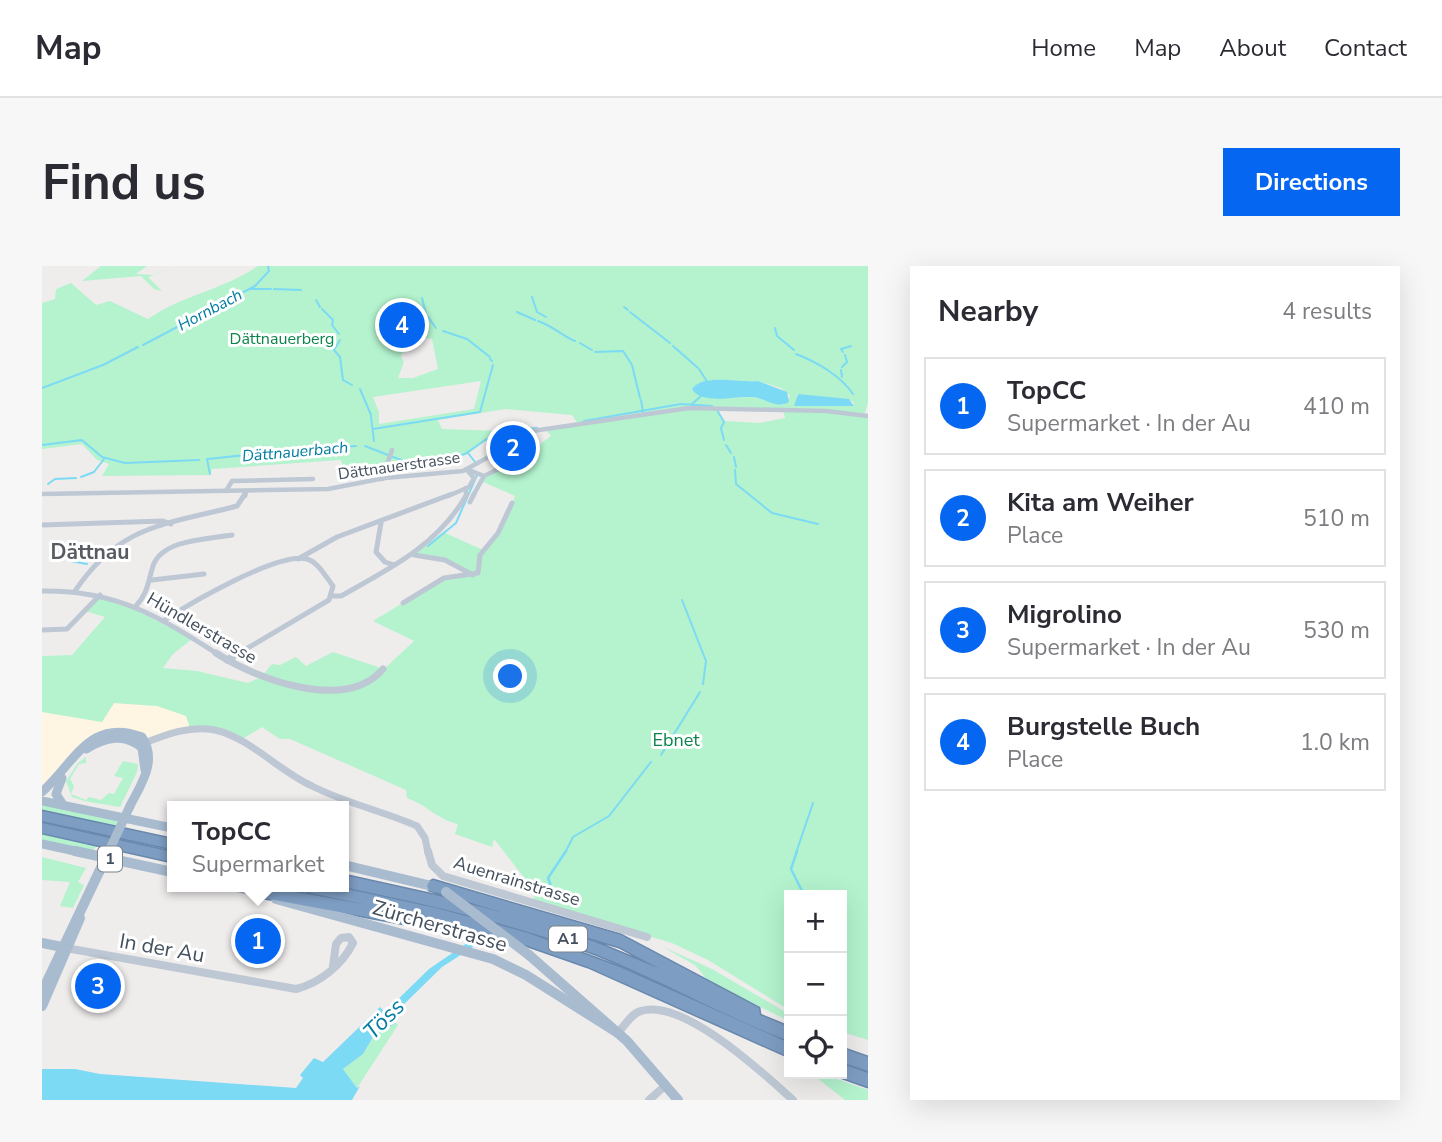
<!DOCTYPE html>
<meta charset="utf-8">
<style>
:root{--surface:#fff;--page:#f7f7f7;--text:#2b2b33;--muted:#7c7c81;--line:#e1e1e2;--accent:#0567f1}
body{margin:0;font-family:"Nunito Sans",sans-serif;background:var(--page);color:var(--text)}
.controls{position:absolute;right:21px;bottom:21px;display:grid;overflow:hidden;border-radius:0px;box-shadow:0 7px 28px #0002}
.controls button{width:63px;height:63px;display:grid;place-items:center;padding:0;border:0;border-bottom:2px solid var(--line);background:var(--surface);color:var(--text);font:35px sans-serif}
.you{position:absolute;left:469px;top:411px;width:24px;height:24px;margin:-18px;border:5px solid #fff;border-radius:50%;background:#1a73e8;box-shadow:0 0 0 10px #1a73e833}
.badge{display:grid;place-items:center;width:46px;height:46px;border-radius:50%;background:var(--accent);color:#fff;font-size:23px;font-weight:700}
.pin{position:absolute;translate:-50% -50%;border:4px solid #fff;box-shadow:0 2px 7px #0006}
.popup{position:absolute;left:125px;top:535px;width:182px;height:91px;box-sizing:border-box;display:grid;place-content:center;border-radius:0px;background:var(--surface);filter:drop-shadow(0 2px 5px #0005);font-size:23px;white-space:nowrap;color:var(--muted)}
.popup b{font-size:26px;color:var(--text)}
.popup::after{content:'';position:absolute;left:50%;top:100%;margin-left:-14px;border:14px solid transparent;border-top-color:var(--surface)}
.list{margin:0;padding:0;list-style:none}
h2{display:flex;justify-content:space-between;align-items:center;height:91px;margin:0;padding:0 28px;font-size:30px}
h2 small{font-size:23px;font-weight:400;color:var(--muted)}
.list li{display:grid;grid-template-columns:46px 1fr auto;gap:21px;align-items:center;box-sizing:border-box;height:98px;margin:0 14px 14px;padding:0 14px;border:2px solid var(--line);border-radius:0px}
.list b{display:block;font-size:26px;white-space:nowrap}
.list p{margin:0;font-size:23px;white-space:nowrap;color:var(--muted)}
.list em{font-size:23px;font-style:normal;color:var(--muted)}
.icon{flex:none;width:38px;height:38px;fill:none;stroke:currentColor;stroke-width:2;stroke-linecap:round;stroke-linejoin:round}
.map{position:relative;flex:none;width:826px;height:834px;overflow:hidden;border-radius:0px}
header{display:flex;align-items:center;gap:42px;box-sizing:border-box;height:98px;padding:0 35px;background:var(--surface);border-bottom:2px solid var(--line)}
header strong{font-size:33px}
nav{display:flex;gap:38px;margin-inline-start:auto;font-size:24px}
.intro{display:flex;align-items:center;justify-content:space-between;box-sizing:border-box;height:168px;padding:0 42px}
h1{margin:0;font-size:49px}
.button{padding:18px 32px;border-radius:0px;background:var(--accent);color:#fff;font-size:24px;font-weight:700}
main{display:flex;gap:42px;padding:0 42px}
aside{flex:1;background:var(--surface);border-radius:0px;box-shadow:0 7px 28px #0002}
.map>svg:first-child{display:block}
.commercial{fill:#fef6e2}
.green{fill:#b4f3ce;fill-rule:evenodd}
.water{fill:#7cdaf5}
.lines{fill:none;stroke-linecap:round;stroke-linejoin:round}
.stream-far1{stroke:#7cdaf5;stroke-width:2}
.stream{stroke:#7cdaf5;stroke-width:2.5}
.highway-casing{stroke:#6988ad;stroke-width:3}
.minor-far3{stroke:#bdc8d4;stroke-width:4.5}
.minor-far2{stroke:#bdc8d4;stroke-width:5}
.minor-far1{stroke:#bdc8d4;stroke-width:7}
.minor{stroke:#bdc8d4;stroke-width:8}
.major-far1{stroke:#a8bbcf;stroke-width:9}
.major{stroke:#a8bbcf;stroke-width:10}
.highway{fill:#7e9dc2;fill-rule:evenodd}
.major-bridge-far1{stroke:#a8bbcf;stroke-width:9}
.major-bridge{stroke:#a8bbcf;stroke-width:10}
.labels{text-anchor:middle;dominant-baseline:central;stroke-width:6;stroke-linejoin:round;paint-order:stroke}
.far-water-label{font-size:16px;font-style:italic;fill:#027ca1;stroke:#fff}
.far-park-label{font-size:16px;fill:#0c844b;stroke:#fff}
.far-street-label{font-size:16px;fill:#434f5c;stroke:#fff}
.shield{fill:#fff;stroke:#7b848d;stroke-width:2}
.shield-label{font-size:16px;font-weight:bold;fill:#434f5c}
.street-label{font-size:18px;fill:#434f5c;stroke:#fff}
.park-label{font-size:18px;fill:#0c844b;stroke:#fff}
.quarter-label{font-size:21px;font-weight:bold;fill:#585c62;stroke:#fff}
.near-street-label{font-size:21px;fill:#434f5c;stroke:#fff}
.near-water-label{font-size:23px;font-style:italic;fill:#027ca1;stroke:#fff}
</style>
<header>
<strong>Map</strong>
<nav><a>Home</a><a>Map</a><a>About</a><a>Contact</a></nav>
</header>
<div class="intro"><h1>Find us</h1><a class="button">Directions</a></div>
<main>
<div class="map">
<svg width="826" height="834" viewBox="0 0 826 834">
<rect width="100%" height="100%" fill="#efecec"/>
<path class="commercial" d="M72 437 115 440 141 448 147 452 148 462 104 476 60 469 19 506 0 535V446L60 456Z"/>
<g class="green">
<path d="M59 0H105L94 8 111 9 137 0 106 11 120 25 112 23 99 10 40 15Z"/>
<path d="M216 0H826V137L822 149 826 150V774L800 766V629H747V744L666 694 630 677 491 636 492 631 484 614 452 573 450 581 413 568 416 558C396 554 385 539 365 532L364 524 248 473H238L220 461 199 474 188 468 148 462 144 450 115 440 72 437 60 456 0 446V390L30 389 63 351 43 345 58 329 71 332 150 373 131 388 121 402 155 405 206 417 219 411 230 398 238 399 254 391 264 400 291 386 342 403 372 375 331 355 402 312 431 309 388 289H372L401 266 441 284 465 251 473 230 439 215 440 212 481 191 509 170 504 164 536 158 530 149 463 143 396 154 400 163 462 165 467 169 459 174 444 175 426 188 411 193 346 201 343 207 303 209 299 194 170 203 168 209 60 210 67 198 55 194 40 178 0 183V37L13 33 14 23 29 17 54 39 68 35 106 53C141 29 181 24 216 0ZM375 71 390 73 396 103 371 112H356L362 96 359 91 365 73ZM439 115 432 143 337 158V146L331 131ZM716 115 739 122 748 130 741 139 711 131 668 132 650 123C662 107 698 117 716 115ZM755 128 811 135 812 140H754ZM674 143 741 144 743 152 718 157 683 155Z"/>
<path d="M44 491V497L37 498 28 513 32 520 29 528 44 534 47 531 59 534 67 527 72 528 81 512 72 510 81 495 96 498 95 506 78 541C63 538 46 537 30 531L24 515 36 497Z"/>
<path d="M0 535 81 552 47 588 0 578Z"/>
<path d="M0 591 44 602 36 616 42 619 31 642 18 640 28 616 0 614Z"/>
<path d="M619 680 670 703 747 748V755L667 716 653 699Z"/>
<path d="M354 757 356 759 315 822 301 803 321 788 331 771Z"/>
<path d="M770 808H781L826 824V834H803Z"/>
</g>
<g class="water">
<path d="M716 115 745 126 747 136C733 144 723 131 709 131 693 130 659 139 650 123 660 107 699 117 716 115Z"/>
<path d="M756 128 807 133 812 140H752Z"/>
<path d="M428 675 431 681 400 701 349 751 354 757 331 771 321 788 301 803 315 822 318 820 310 834H0V803H33L58 808 254 822 261 812 258 809 272 792 281 796 338 741 343 746 387 703Z"/>
</g>
<g class="lines">
<g class="stream-far1">
<path d="M209 23H229"/>
<path d="M232 23 259 24"/>
<path d="M490 31 495 46 504 51"/>
<path d="M380 32 384 48 394 62"/>
<path d="M274 34 278 41"/>
<path d="M582 41 586 44"/>
<path d="M280 43 291 54 290 59 297 68"/>
<path d="M475 46 493 54"/>
<path d="M588 46 628 77"/>
<path d="M496 55C511 60 519 69 533 75"/>
<path d="M733 62 735 70 752 84"/>
<path d="M401 65 425 73 448 91"/>
<path d="M298 74 292 84 298 91 301 114 310 119"/>
<path d="M538 77 550 84"/>
<path d="M101 79 213 20 227 5 226 0"/>
<path d="M631 80 656 102"/>
<path d="M553 86 581 85 590 99 598 132"/>
<path d="M801 86 799 83 809 80"/>
<path d="M754 88C775 96 799 110 811 128"/>
<path d="M448 93 450 95"/>
<path d="M800 101 805 96 803 89"/>
<path d="M657 103 666 117"/>
<path d="M799 104 800 111"/>
<path d="M0 122 61 99 96 81"/>
<path d="M318 123 329 149"/>
<path d="M599 134 601 146"/>
<path d="M650 138 659 130"/>
<path d="M675 144 682 156 679 162 682 174"/>
<path d="M329 151 332 175"/>
<path d="M542 155 639 138 670 140"/>
<path d="M331 163 438 146 451 99"/>
<path d="M0 179 40 174 60 191 83 197 157 194"/>
<path d="M684 179 689 187"/>
<path d="M323 180 364 196 396 194 423 188 443 174 470 164 495 162"/>
<path d="M250 184 314 180"/>
<path d="M426 187 433 196"/>
<path d="M692 191 694 201"/>
<path d="M165 193 168 208"/>
<path d="M166 193 241 185"/>
<path d="M693 204 694 218 730 247 776 258"/>
<path d="M39 211 52 206 62 193"/>
<path d="M6 218 13 213 34 212"/>
<path d="M24 278H38L29 291"/>
<path d="M386 280 414 257 435 209"/>
<path d="M29 295 45 298"/>
<path d="M640 334 664 395 661 418"/>
<path d="M619 489 658 426"/>
<path d="M523 587 531 571 567 550 609 496"/>
<path d="M754 587 771 537"/>
</g>
<g class="stream">
<path d="M755 585 749 603 762 629"/>
<path d="M515 636 506 612 524 585"/>
</g>
<defs>
<g id="highway">
<path d="M0 545 130 573V583L0 555Z"/>
<path d="M0 557 130 586V596L0 567Z"/>
<path d="M302 609 397 630 462 647 387 624 385 620 387 616 391 614 579 669 717 742 718 749 747 761V775C681 750 619 714 553 688 472 658 387 639 302 621ZM501 658 577 681 618 703 553 676Z"/>
<path d="M206 621H225L326 639 269 627 265 625 263 621H295L394 642 486 667 580 702 747 777V791L546 701 486 680 419 661 414 663 395 664 211 630 207 628 205 624Z"/>
<path d="M800 782 826 791V805L800 796Z"/>
<path d="M800 798 826 807V821L795 810 794 808H800Z"/>
</g>
</defs>
<use href="#highway" class="highway-casing"/>
<g class="minor-far3">
<path d="M427 204 442 210 431 230"/>
<path d="M442 210 481 191"/>
<path d="M340 213 350 184"/>
<path d="M424 222V230"/>
<path d="M184 225 190 215 271 213"/>
<path d="M0 228 286 223 343 212 421 205 454 187 459 174 470 168 647 142 784 145 826 150"/>
<path d="M203 230 204 225"/>
<path d="M406 230 427 221 432 212 425 204"/>
</g>
<g class="minor-far2">
<path d="M428 236 432 228"/>
<path d="M339 257 334 286 343 296 352 299"/>
<path d="M0 259 121 255 129 258"/>
<path d="M372 289 403 294 431 309"/>
<path d="M256 293 295 271 410 228"/>
<path d="M110 314 162 308"/>
<path d="M0 325C75 324 116 350 177 389"/>
<path d="M33 325C78 258 123 259 195 240L203 228"/>
<path d="M290 330H299C349 302 396 279 425 228"/>
<path d="M361 337 402 312 436 307 438 289 456 267 470 237"/>
<path d="M94 340C106 327 106 316 111 300 120 273 167 273 190 269"/>
<path d="M121 355C147 338 235 286 265 293 276 296 284 311 291 320L287 334 194 389"/>
<path d="M0 364 25 363 58 329"/>
</g>
<g class="minor-far1">
<path d="M174 387C214 413 304 447 341 403"/>
<path d="M185 394 197 387"/>
<path d="M100 478C123 469 147 459 173 464 208 472 237 505 270 520 303 537 341 545 375 560L383 572 386 587"/>
</g>
<g class="minor">
<path d="M386 585 390 599 401 610 605 671"/>
<path d="M24 682 254 723C278 717 300 699 311 677L307 671 299 672 294 678 291 700"/>
<path d="M576 767C582 760 590 747 599 745 641 732 721 807 751 834"/>
<path d="M607 834 624 819"/>
</g>
<g class="major-far1">
<path d="M44 483C63 472 82 466 100 482L103 504"/>
<path d="M20 512 14 528 21 539"/>
<path d="M0 526C33 496 48 451 100 471 116 495 99 518 88 540"/>
<path d="M0 535 130 562"/>
<path d="M0 578 42 587"/>
</g>
<g class="major">
<path d="M33 585 130 606"/>
<path d="M302 599 394 621"/>
<path d="M195 621 215 626"/>
<path d="M234 633 451 693 484 709 576 767"/>
<path d="M0 677 20 681"/>
<path d="M487 689 585 775 636 834"/>
<path d="M0 726 57 606"/>
<path d="M0 740 38 652"/>
</g>
<use href="#highway" class="highway"/>
<path class="major-bridge-far1" d="M66 587 88 540"/>
<g class="major-bridge">
<path d="M57 606 67 585"/>
<path d="M404 626 487 689"/>
</g>
</g>
<g class="labels">
<g class="far-water-label">
<text transform="translate(168 44) rotate(-28)">Hornbach</text>
<text transform="translate(253 186) rotate(-5)">Dättnauerbach</text>
</g>
<g class="far-park-label">
<text x="240" y="73">Dättnauerberg</text>
</g>
<g class="far-street-label">
<text transform="translate(357 200) rotate(-8)">Dättnauerstrasse</text>
</g>
<g class="shield">
<rect x="56" y="580.5" width="24" height="25" rx="5"/>
<rect x="507" y="660.5" width="38" height="25" rx="5"/>
</g>
<g class="shield-label">
<text x="68" y="593">1</text>
<text x="526" y="673">A1</text>
</g>
<g class="street-label">
<text transform="translate(160 362) rotate(30)">Hündlerstrasse</text>
<text transform="translate(475 615) rotate(17)">Auenrainstrasse</text>
</g>
<g class="park-label">
<text x="634" y="474">Ebnet</text>
</g>
<g class="quarter-label">
<text x="48" y="286">Dättnau</text>
</g>
<g class="near-street-label">
<text transform="translate(398 660) rotate(16)">Zürcherstrasse</text>
<text transform="translate(120 682) rotate(10)">In der Au</text>
</g>
<g class="near-water-label">
<text transform="translate(342 753) rotate(-45)">Töss</text>
</g>
</g>
</svg>
<div class="controls">
<button>+</button>
<button>−</button>
<button><svg class="icon" aria-label="locate" viewBox="0 0 24 24"><circle cx="12" cy="12" r="6"/><path d="M12 2v4M12 18v4M2 12h4M18 12h4"/></svg></button>
</div>
<div class="you"></div>
<div class="pin badge" style="left:216px;top:675px">1</div>
<div class="popup"><b>TopCC</b>Supermarket</div>
<div class="pin badge" style="left:471px;top:182px">2</div>
<div class="pin badge" style="left:56px;top:720px">3</div>
<div class="pin badge" style="left:360px;top:59px">4</div>
</div>
<aside>
<h2>Nearby<small>4 results</small></h2>
<ul class="list">
<li><span class="badge">1</span><div><b>TopCC</b><p>Supermarket · In der Au</p></div><em>410 m</em></li>
<li><span class="badge">2</span><div><b>Kita am Weiher</b><p>Place</p></div><em>510 m</em></li>
<li><span class="badge">3</span><div><b>Migrolino</b><p>Supermarket · In der Au</p></div><em>530 m</em></li>
<li><span class="badge">4</span><div><b>Burgstelle Buch</b><p>Place</p></div><em>1.0 km</em></li>
</ul>
</aside>
</main>
